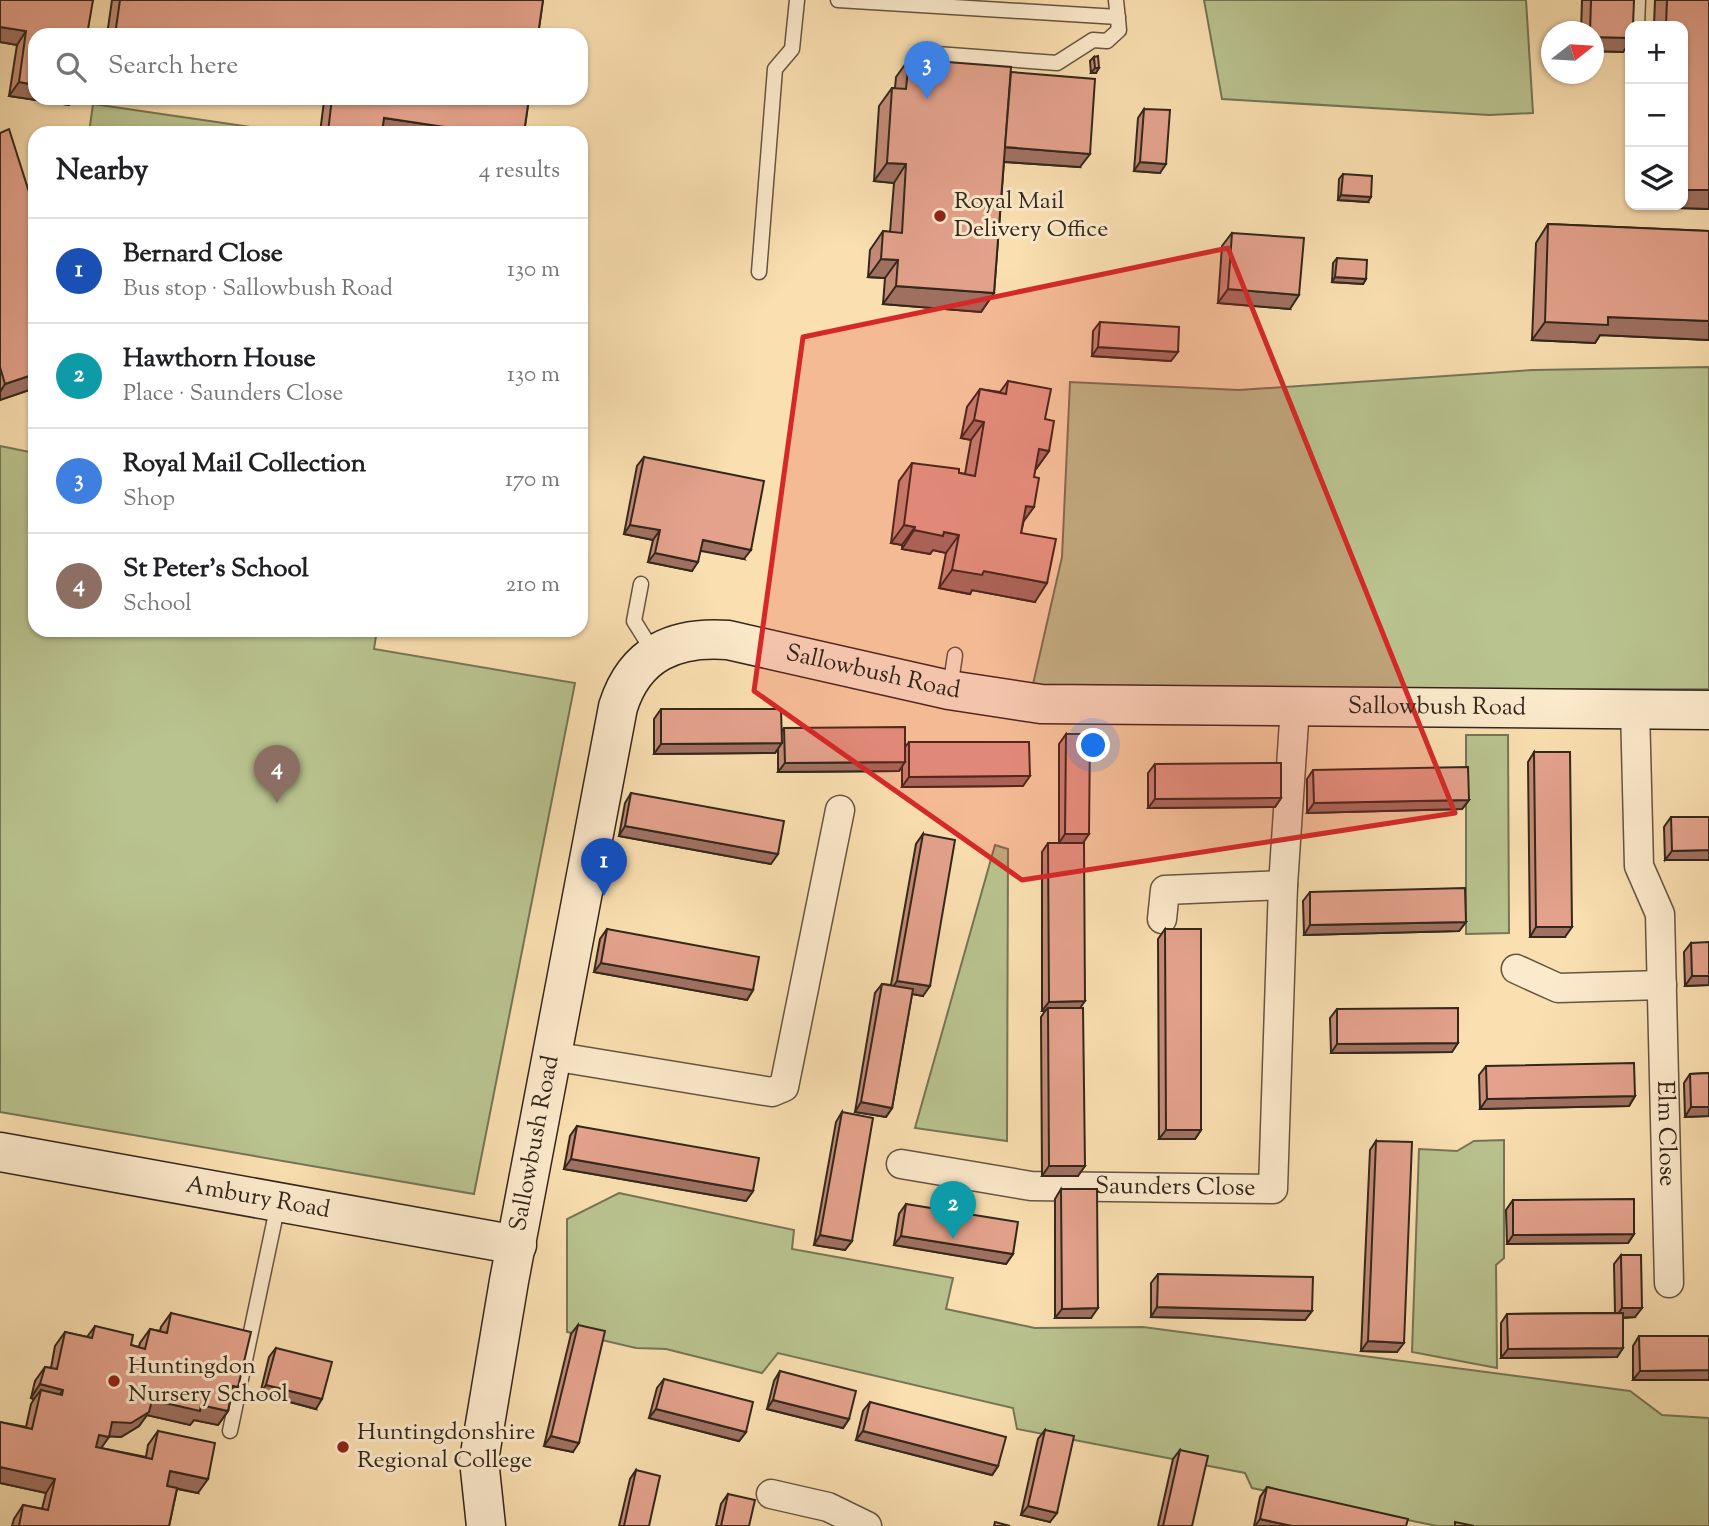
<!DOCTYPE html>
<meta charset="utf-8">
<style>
:root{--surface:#fff;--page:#f2f2f2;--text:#202124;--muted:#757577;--line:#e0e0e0;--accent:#d93025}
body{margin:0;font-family:"Sorts Mill Goudy",serif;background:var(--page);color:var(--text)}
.controls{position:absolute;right:21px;top:21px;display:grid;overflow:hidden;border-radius:14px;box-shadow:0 2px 5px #0004}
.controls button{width:63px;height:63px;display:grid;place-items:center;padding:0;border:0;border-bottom:2px solid var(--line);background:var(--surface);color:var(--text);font:35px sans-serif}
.compass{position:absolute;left:1541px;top:21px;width:63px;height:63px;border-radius:50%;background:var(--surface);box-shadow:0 2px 5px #0004;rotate:73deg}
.you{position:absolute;left:1094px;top:746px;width:24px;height:24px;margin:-18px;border:5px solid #fff;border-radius:50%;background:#1a73e8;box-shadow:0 0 0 10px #1a73e833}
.badge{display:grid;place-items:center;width:46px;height:46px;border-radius:50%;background:var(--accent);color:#fff;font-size:23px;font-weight:700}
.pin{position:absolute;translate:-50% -58px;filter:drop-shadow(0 2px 4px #0008)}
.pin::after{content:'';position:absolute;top:37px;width:24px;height:21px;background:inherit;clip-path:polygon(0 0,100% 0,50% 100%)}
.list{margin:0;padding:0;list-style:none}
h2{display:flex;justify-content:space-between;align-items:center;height:91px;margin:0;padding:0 28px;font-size:30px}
h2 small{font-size:23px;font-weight:400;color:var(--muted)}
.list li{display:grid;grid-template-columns:46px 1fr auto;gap:21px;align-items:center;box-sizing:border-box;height:105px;padding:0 28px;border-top:2px solid var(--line)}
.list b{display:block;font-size:26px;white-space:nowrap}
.list p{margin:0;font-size:23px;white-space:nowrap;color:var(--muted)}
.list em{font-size:23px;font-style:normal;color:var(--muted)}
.icon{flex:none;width:38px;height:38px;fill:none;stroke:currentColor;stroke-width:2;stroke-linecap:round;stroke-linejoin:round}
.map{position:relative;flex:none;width:1709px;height:1526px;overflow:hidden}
.search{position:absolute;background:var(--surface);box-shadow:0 2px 5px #0004;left:28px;top:28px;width:560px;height:77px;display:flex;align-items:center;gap:18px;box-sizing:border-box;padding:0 24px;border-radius:21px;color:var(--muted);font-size:26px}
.panel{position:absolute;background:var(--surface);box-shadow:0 2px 5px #0004;left:28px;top:126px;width:560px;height:511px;border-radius:21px}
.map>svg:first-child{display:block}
.green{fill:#b9c38f;stroke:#767555;stroke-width:2}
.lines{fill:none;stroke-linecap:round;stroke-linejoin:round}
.lane-casing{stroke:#655540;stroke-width:17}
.street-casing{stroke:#655540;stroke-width:31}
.secondary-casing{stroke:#33271b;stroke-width:41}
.lane{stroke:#fceacc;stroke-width:14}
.street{stroke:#fceacc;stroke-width:28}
.secondary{stroke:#fceacc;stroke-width:38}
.wall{fill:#c48b78;stroke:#33271b;stroke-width:2}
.shaded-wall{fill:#a07162;stroke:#33271b;stroke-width:2}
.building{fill:#e4a28c;stroke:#33271b;stroke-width:2}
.marked{fill:#d62828;fill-opacity:0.2;stroke:#d62828;stroke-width:5;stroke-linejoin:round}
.poi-dot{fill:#8f2418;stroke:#fceacc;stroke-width:2.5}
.labels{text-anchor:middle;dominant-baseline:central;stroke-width:6;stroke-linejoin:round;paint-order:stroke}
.poi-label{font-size:24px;fill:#33271b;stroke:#fceacc;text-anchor:start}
.street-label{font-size:24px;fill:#33271b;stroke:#fceacc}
</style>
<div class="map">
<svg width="1709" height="1526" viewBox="0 0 1709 1526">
<rect width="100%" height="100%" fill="#fadfb0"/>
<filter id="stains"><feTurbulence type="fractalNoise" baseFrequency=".00286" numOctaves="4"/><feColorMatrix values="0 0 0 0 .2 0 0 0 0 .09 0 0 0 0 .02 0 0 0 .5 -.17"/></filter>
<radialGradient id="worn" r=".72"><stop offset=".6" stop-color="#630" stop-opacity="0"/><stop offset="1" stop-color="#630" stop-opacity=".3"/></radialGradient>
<g class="green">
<path d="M1204 0H1526L1533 113 1489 115 1222 99Z"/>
<path d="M93 104 285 132V133H89Z"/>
<path d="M1709 367V689L1100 691 1033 684 1062 557 1070 382 1239 390 1533 370Z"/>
<path d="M0 446 35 453V630H377L374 649 575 683 474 1194 0 1112Z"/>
<path d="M1466 735H1508L1509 933 1466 934Z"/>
<path d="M995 845 1008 849 1007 1141 915 1128Z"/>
<path d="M1504 1140V1258L1496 1265 1497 1368 1412 1352 1419 1149 1457 1151 1474 1141Z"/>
<path d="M619 1193 794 1230 792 1249 953 1278 946 1309 1035 1328 1143 1327 1630 1391 1662 1415 1709 1418V1526H1437L1252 1488 1245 1473 1017 1429 1013 1408 778 1353 762 1373 666 1349 636 1348 567 1332V1219Z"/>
</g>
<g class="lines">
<defs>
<g id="lane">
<path d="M838 0 1118 17"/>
<path d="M1637 26 1638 0"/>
<path d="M937 54 1057 63 1093 40 1107 41 1119 30 1116 0"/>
<path d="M759 272 775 69 792 49 797 0"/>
<path d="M641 584 634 621 654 653"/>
<path d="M950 689 955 655"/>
<path d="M230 1431 278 1204"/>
</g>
<g id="street">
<path id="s1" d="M1635 709 1639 866 1660 914 1669 1283"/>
<path d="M1162 919 1165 890 1283 885"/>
<path d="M1516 969 1558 988 1662 985"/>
<path d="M552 1056 772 1092 784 1087 840 810"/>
<path id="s2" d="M901 1164 1031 1186 1273 1189 1283 885 1295 707"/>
<path d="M771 1494 828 1507 867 1526"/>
</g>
<g id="secondary">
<path id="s3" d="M0 1152 517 1245"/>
<path id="s4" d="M486 1526 479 1460 509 1281 618 707C635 653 675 636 728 640L949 690 1041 704 1709 710"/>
</g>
</defs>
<use href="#lane" class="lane-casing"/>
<use href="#street" class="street-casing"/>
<use href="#secondary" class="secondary-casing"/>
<use href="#lane" class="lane"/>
<use href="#street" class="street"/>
<use href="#secondary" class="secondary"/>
</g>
<g class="wall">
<path d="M0 0H93L35 98H74L69 105 9 96 17 45 0 42Z"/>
<path d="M112 0H543L538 35H107Z"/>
<path d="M1582 0H1634L1623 52 1593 51V32H1581Z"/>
<path d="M1655 0H1709V209L1648 207V205H1683V26H1654Z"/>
<path d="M1094 57 1096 73H1091L1090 61Z"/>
<path d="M909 59 1011 72 1080 167 1004 162 994 293 981 312 883 304 885 278 868 277 870 250 883 231 890 232 894 183 874 181 879 106 892 88H895L896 77Z"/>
<path d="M303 98H529L524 133H320L324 101Z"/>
<path d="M1144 109 1160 173 1134 171 1138 118Z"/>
<path d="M0 133 35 388 0 400Z"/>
<path d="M1343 174 1368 202 1338 200 1339 179Z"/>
<path d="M1548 224 1709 231V340L1600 335 1595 343 1532 340 1536 243Z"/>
<path d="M1232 233 1290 309 1218 303 1222 246Z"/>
<path d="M1337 258 1366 279 1363 284 1332 282 1333 263Z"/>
<path d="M1100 322 1171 361 1092 356 1093 331Z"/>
<path d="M1008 381 1045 419 1049 451 1036 469H1035L1021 533 1035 602 972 590 970 594 939 588 946 553 933 550 930 554 902 549V545L891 543 899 481 912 463 965 474 971 440 961 438 967 407 980 389 1000 392Z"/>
<path d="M644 457 744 559 701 550 692 571 648 562 653 540 624 534 637 466Z"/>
<path d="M661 709 782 731 784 728 905 747 909 742 1023 786 902 787V766L899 771 778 772V749L775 753 654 754V719Z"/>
<path d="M1066 734 1083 843 1078 1176H1042L1041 1017 1045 1011H1042V852L1048 843H1059V744Z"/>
<path d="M1534 752 1565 937H1530L1528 762Z"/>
<path d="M1155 764 1281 798 1275 807 1148 808V773Z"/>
<path d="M1313 770 1469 800 1462 809 1307 813V779Z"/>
<path d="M631 793 771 864 619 836 625 803Z"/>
<path d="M1671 817H1709L1665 860 1664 827Z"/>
<path d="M923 834V996L912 994 892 1108 886 1117 855 1112 875 993 882 984 891 985 916 844Z"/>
<path d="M1310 892 1466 922 1459 931 1304 935 1303 901Z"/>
<path d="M607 929 753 990 747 1000 594 972 600 939Z"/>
<path d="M1165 929 1201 1130 1195 1139H1159L1158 939Z"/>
<path d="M1691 943 1709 985 1685 986 1684 952Z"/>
<path d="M1337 1009 1452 1052 1331 1053 1330 1018Z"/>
<path d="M1486 1066 1635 1096 1629 1106 1480 1109 1479 1075Z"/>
<path d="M1709 1073V1116L1685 1117 1684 1083 1690 1074Z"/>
<path d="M842 1112 852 1241 845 1250 814 1245 836 1122Z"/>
<path d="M577 1126 753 1191 746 1201 564 1169 570 1136Z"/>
<path d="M1376 1141 1397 1352 1361 1351 1370 1150Z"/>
<path d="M1061 1189 1091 1318H1055V1199Z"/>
<path d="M1513 1200 1634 1234 1628 1243 1507 1244 1506 1210Z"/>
<path d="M906 1204 1013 1254 1006 1264 894 1245 899 1214Z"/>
<path d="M1621 1255 1635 1317 1623 1318V1348L1617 1357 1501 1358V1323L1507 1314 1615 1313 1614 1264Z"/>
<path d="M1158 1274 1312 1311 1305 1320 1151 1317V1283Z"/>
<path d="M171 1313 238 1387 231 1398 228 1411 218 1425 194 1420 190 1425 147 1415 139 1426 121 1437 109 1436 101 1448 146 1457 148 1445 158 1431 198 1493 177 1489 169 1526H12L14 1519 23 1505 42 1509 46 1493 0 1483V1422L26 1427 31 1404 34 1399 31 1398 35 1381 45 1367 51 1368 55 1346 65 1332 87 1337 95 1326 131 1345 139 1347 140 1343 150 1329 160 1331 161 1327Z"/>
<path d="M578 1325 573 1452 544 1446 571 1334Z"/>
<path d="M1639 1336H1709V1380H1633V1346Z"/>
<path d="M276 1348 316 1409 260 1394 269 1357Z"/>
<path d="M780 1371 849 1419 843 1428 767 1409 774 1381Z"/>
<path d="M664 1379 746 1432 739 1441 649 1418 657 1388Z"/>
<path d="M870 1402 998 1466 992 1475 856 1440 863 1411Z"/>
<path d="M1045 1430 1050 1522 1021 1515 1038 1439Z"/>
<path d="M1180 1450 1192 1526H1158L1173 1459Z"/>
<path d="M636 1470 649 1526H619L630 1479Z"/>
<path d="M1267 1487 1406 1526H1254L1260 1497Z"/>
<path d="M728 1494 749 1526H716L721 1504Z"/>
</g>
<g class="shaded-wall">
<path d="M0 27 26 31 17 45 0 42Z"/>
<path d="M1593 37 1630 38V42L1623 52 1593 51Z"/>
<path d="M1095 68H1099L1096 73H1091Z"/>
<path d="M19 82 35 85V98H74L69 105 9 96Z"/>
<path d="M303 98H326L324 101Z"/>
<path d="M384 118 472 131 471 133H379Z"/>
<path d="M1002 147 1090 154 1080 167 992 161Z"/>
<path d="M1140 162 1166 164 1160 173 1134 171Z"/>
<path d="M887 163 906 164 894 183 874 181Z"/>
<path d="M1683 190H1709V209L1648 207 1649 205H1683Z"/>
<path d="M1341 195 1371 197 1368 202 1338 200Z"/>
<path d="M881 259 898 260 885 278 868 277Z"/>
<path d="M1335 277 1366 279 1363 284 1332 282Z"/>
<path d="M896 286 994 293 981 312 883 304Z"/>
<path d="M1228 289 1299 295 1290 309 1218 303Z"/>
<path d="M1608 317 1709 321V340L1600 335 1595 343 1532 340 1545 322Z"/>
<path d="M1098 347 1178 352 1171 361 1092 356Z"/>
<path d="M35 374V388L0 400V392L5 384Z"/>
<path d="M974 420 984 422 971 440 961 438Z"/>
<path d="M1039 449 1049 451 1036 469 1026 467Z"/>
<path d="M1026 506 1034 507 1021 525Z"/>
<path d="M630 525 660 530 653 540 624 534Z"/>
<path d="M904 525 915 527 902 545 891 543Z"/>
<path d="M914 530 944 532 959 535 946 553 933 550 930 554 902 549Z"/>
<path d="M703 540 751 550 744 559 696 550Z"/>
<path d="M655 553 698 562 692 571 648 562Z"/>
<path d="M952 570 984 571 1047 583 1035 602 972 590 970 594 939 588Z"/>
<path d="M782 743 775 753 654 754 661 744Z"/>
<path d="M905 762 899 771 778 772 785 763Z"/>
<path d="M1030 776 1023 786 902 787 909 777Z"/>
<path d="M1281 798 1275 807 1148 808 1155 799Z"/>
<path d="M1469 800 1462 809 1307 813 1314 803Z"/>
<path d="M625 826 778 854 771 864 619 836Z"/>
<path d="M1065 834H1089L1083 843H1059Z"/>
<path d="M1709 850V860H1665L1672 851Z"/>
<path d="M1466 922 1459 931 1304 935 1310 925Z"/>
<path d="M1536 927H1572L1565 937H1530Z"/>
<path d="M601 963 753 990 747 1000 594 972Z"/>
<path d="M1692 976H1709V985L1685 986Z"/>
<path d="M897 981 930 986 923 996 891 990Z"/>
<path d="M1085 1001 1078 1011 1048 1008 1045 1011H1042L1049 1002Z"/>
<path d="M1458 1043 1452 1052 1331 1053 1337 1044Z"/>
<path d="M1635 1096 1629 1106 1480 1109 1487 1099Z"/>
<path d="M861 1102 892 1108 886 1117 855 1112Z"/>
<path d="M1691 1107H1709V1116L1685 1117Z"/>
<path d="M1166 1130H1201L1195 1139H1159Z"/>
<path d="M571 1159 753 1191 746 1201 564 1169Z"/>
<path d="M1049 1166H1085L1078 1176H1042Z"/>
<path d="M1634 1234 1628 1243 1507 1244 1513 1235Z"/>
<path d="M820 1235 852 1241 845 1250 814 1245Z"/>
<path d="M901 1236 1013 1254 1006 1264 894 1245Z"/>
<path d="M1157 1307 1312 1311 1305 1320 1151 1317Z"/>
<path d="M1098 1308 1091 1318H1055L1062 1309Z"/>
<path d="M1622 1308H1642L1635 1317 1615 1318Z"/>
<path d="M1368 1341 1404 1343 1397 1352 1361 1351Z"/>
<path d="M1623 1348 1617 1357 1501 1358 1508 1349Z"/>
<path d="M1709 1370V1380H1633L1640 1371Z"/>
<path d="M40 1384 63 1390 53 1403 41 1390 34 1399 31 1398Z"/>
<path d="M266 1385 322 1399 316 1409 260 1394Z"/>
<path d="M233 1386 238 1387 228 1401Z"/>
<path d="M152 1400 201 1405 228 1411 218 1425 194 1420 190 1425 147 1415 139 1426 121 1437 104 1436 109 1437 99 1451 89 1449 99 1435 112 1422Z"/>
<path d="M773 1400 849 1419 843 1428 767 1409Z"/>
<path d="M656 1409 746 1432 739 1441 649 1418Z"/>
<path d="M863 1431 998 1466 992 1475 856 1440Z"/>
<path d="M551 1436 579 1443 573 1452 544 1446Z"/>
<path d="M0 1467 55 1479 46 1493 0 1483Z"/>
<path d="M170 1471 208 1479 198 1493 161 1485Z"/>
<path d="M1028 1506 1057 1513 1050 1522 1021 1515Z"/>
<path d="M1260 1519 1292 1526H1255Z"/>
</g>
<g class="building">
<path d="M0 0H93L87 35H35V85L19 82 26 31 0 27Z"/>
<path d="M120 0H543L538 35H115Z"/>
<path d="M1591 0H1634L1633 26H1630V38L1593 37V32H1590Z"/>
<path d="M1667 0H1709V190H1683V26H1666Z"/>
<path d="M1098 56 1099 68H1095L1094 57Z"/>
<path d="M909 59 1011 67 994 293 896 286 898 260 881 259 883 231 902 233 906 164 887 163 892 88 906 89Z"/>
<path d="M1011 72 1095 79 1090 154 1005 147Z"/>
<path d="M332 98H529L524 133H472V131L384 118 382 133 328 132Z"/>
<path d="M1144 109 1170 110 1166 164 1140 162Z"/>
<path d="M9 129 35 211V374L5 384 0 367V133Z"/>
<path d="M1343 174 1372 176 1371 197 1341 195Z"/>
<path d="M1548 224 1709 231V321L1608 317V325L1545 322Z"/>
<path d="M1232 233 1304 238 1299 295 1228 289Z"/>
<path d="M1337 258 1367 260 1366 279 1335 277Z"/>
<path d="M1100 322 1179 327 1178 352 1098 347Z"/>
<path d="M1008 381 1051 389 1045 419 1054 421 1049 451 1039 449 1034 477 1039 478 1034 507 1026 506 1021 533 1056 539 1047 583 984 571 982 575 952 570 959 535 944 532 943 536 914 530 915 527 904 525 912 463 959 469V473L975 476 984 422 974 420 980 389 1006 394Z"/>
<path d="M644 457 764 481 751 550 703 540 698 562 655 553 660 530 630 525Z"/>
<path d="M661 709H781L782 743 661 744Z"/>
<path d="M905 727V762L785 763 784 728Z"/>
<path d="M1066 734H1090L1089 834H1065Z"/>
<path d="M909 742H1029L1030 776 909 777Z"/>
<path d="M1534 752H1570L1572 927H1536Z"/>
<path d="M1281 763V798L1155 799V764Z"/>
<path d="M1468 767 1469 800 1314 803 1313 770Z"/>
<path d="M631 793 784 821 778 854 625 826Z"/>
<path d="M1671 817H1709V850L1672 851Z"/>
<path d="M923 834 955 840 930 986 897 981Z"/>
<path d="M1048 843H1084L1085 1001 1049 1002Z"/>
<path d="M1465 888 1466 922 1310 925V892Z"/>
<path d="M607 929 759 957 753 990 601 963Z"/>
<path d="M1165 929H1201V1130H1166Z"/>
<path d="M1709 942V976H1692L1691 943Z"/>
<path d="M882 984 913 989 892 1108 861 1102Z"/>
<path d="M1048 1008H1083L1085 1166H1049Z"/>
<path d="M1458 1008V1043L1337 1044V1009Z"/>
<path d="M1634 1063 1635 1096 1487 1099 1486 1066Z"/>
<path d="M1709 1073V1107H1691L1690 1074Z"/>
<path d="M842 1112 873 1118 852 1241 820 1235Z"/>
<path d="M577 1126 759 1158 753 1191 571 1159Z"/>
<path d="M1376 1141 1412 1142 1404 1343 1368 1341Z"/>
<path d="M1061 1189H1097L1098 1308 1062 1309Z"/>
<path d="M1634 1199V1234L1513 1235V1200Z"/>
<path d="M906 1204 1018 1222 1013 1254 901 1236Z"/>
<path d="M1621 1255H1641L1642 1308H1622Z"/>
<path d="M1158 1274 1313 1277 1312 1311 1157 1307Z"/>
<path d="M171 1313 251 1332 238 1387 233 1386 228 1411 201 1405 200 1411 152 1400 149 1412 131 1423 112 1422 109 1437 99 1435 96 1447 152 1459 158 1431 215 1443 208 1479 170 1471 167 1486 177 1488 169 1526H19L23 1505 48 1510 55 1479 0 1467V1422L32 1429 41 1390 62 1395 63 1390 40 1384 45 1367 57 1369 65 1332 92 1338 95 1326 133 1335 131 1345 145 1349 150 1329 167 1333Z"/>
<path d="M1623 1313V1348L1508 1349 1507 1314Z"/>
<path d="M578 1325 605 1331 579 1443 551 1436Z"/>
<path d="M1639 1336H1709V1370L1640 1371Z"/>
<path d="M276 1348 332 1362 322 1399 266 1385Z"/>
<path d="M780 1371 856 1391 849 1419 773 1400Z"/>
<path d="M664 1379 753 1402 746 1432 656 1409Z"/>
<path d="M870 1402 1006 1437 998 1466 863 1431Z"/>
<path d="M1045 1430 1074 1436 1057 1513 1028 1506Z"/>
<path d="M1180 1450 1208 1456 1192 1526H1163Z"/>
<path d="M636 1470 660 1476 649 1526H624Z"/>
<path d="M1267 1487 1408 1519 1406 1526H1292L1260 1519Z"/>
<path d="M728 1494 755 1500 749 1526H721Z"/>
<path d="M995 1522 1010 1526H994Z"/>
<path d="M1455 1522 1474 1526H1455Z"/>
</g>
<path class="marked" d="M1228 248 1455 813 1022 880 754 691 803 337Z"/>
<g class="poi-dot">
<circle cx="940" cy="216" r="7"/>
<circle cx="114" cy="1381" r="7"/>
<circle cx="343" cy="1447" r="7"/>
</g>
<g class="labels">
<g class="poi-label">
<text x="954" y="202">Royal Mail<tspan x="954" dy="28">Delivery Office</tspan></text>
<text x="128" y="1367">Huntingdon<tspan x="128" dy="28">Nursery School</tspan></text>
<text x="357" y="1433">Huntingdonshire<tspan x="357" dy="28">Regional College</tspan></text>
</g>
<g class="street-label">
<text stroke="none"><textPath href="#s4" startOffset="1122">Sallowbush Road</textPath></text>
<text stroke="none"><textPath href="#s4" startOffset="1689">Sallowbush Road</textPath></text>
<text stroke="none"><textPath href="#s1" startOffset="429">Elm Close</textPath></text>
<text stroke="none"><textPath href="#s4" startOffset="388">Sallowbush Road</textPath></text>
<text stroke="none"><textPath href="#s2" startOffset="276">Saunders Close</textPath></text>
<text stroke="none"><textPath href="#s3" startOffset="262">Ambury Road</textPath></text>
</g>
</g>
<rect width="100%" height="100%" filter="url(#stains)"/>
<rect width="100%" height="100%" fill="url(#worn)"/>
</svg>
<div class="controls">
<button>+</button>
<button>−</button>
<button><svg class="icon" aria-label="layers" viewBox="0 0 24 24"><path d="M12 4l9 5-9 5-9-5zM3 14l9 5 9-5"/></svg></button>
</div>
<svg class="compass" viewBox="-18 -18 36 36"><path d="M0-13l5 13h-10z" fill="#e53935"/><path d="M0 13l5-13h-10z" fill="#757577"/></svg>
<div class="you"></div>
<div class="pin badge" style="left:604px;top:896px;background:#1a4fb4">1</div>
<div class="pin badge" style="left:953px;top:1239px;background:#0f9aa8">2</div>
<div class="pin badge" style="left:927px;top:99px;background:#3f7fe0">3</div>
<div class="pin badge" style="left:277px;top:803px;background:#8d6e63">4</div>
<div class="search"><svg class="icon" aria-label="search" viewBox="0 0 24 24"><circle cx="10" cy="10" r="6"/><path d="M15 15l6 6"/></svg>Search here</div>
<section class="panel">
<h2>Nearby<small>4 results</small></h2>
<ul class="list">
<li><span class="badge" style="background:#1a4fb4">1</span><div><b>Bernard Close</b><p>Bus stop · Sallowbush Road</p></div><em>130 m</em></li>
<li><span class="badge" style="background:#0f9aa8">2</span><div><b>Hawthorn House</b><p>Place · Saunders Close</p></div><em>130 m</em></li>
<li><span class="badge" style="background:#3f7fe0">3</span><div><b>Royal Mail Collection</b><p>Shop</p></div><em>170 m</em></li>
<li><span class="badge" style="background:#8d6e63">4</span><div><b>St Peter's School</b><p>School</p></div><em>210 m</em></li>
</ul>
</section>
</div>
